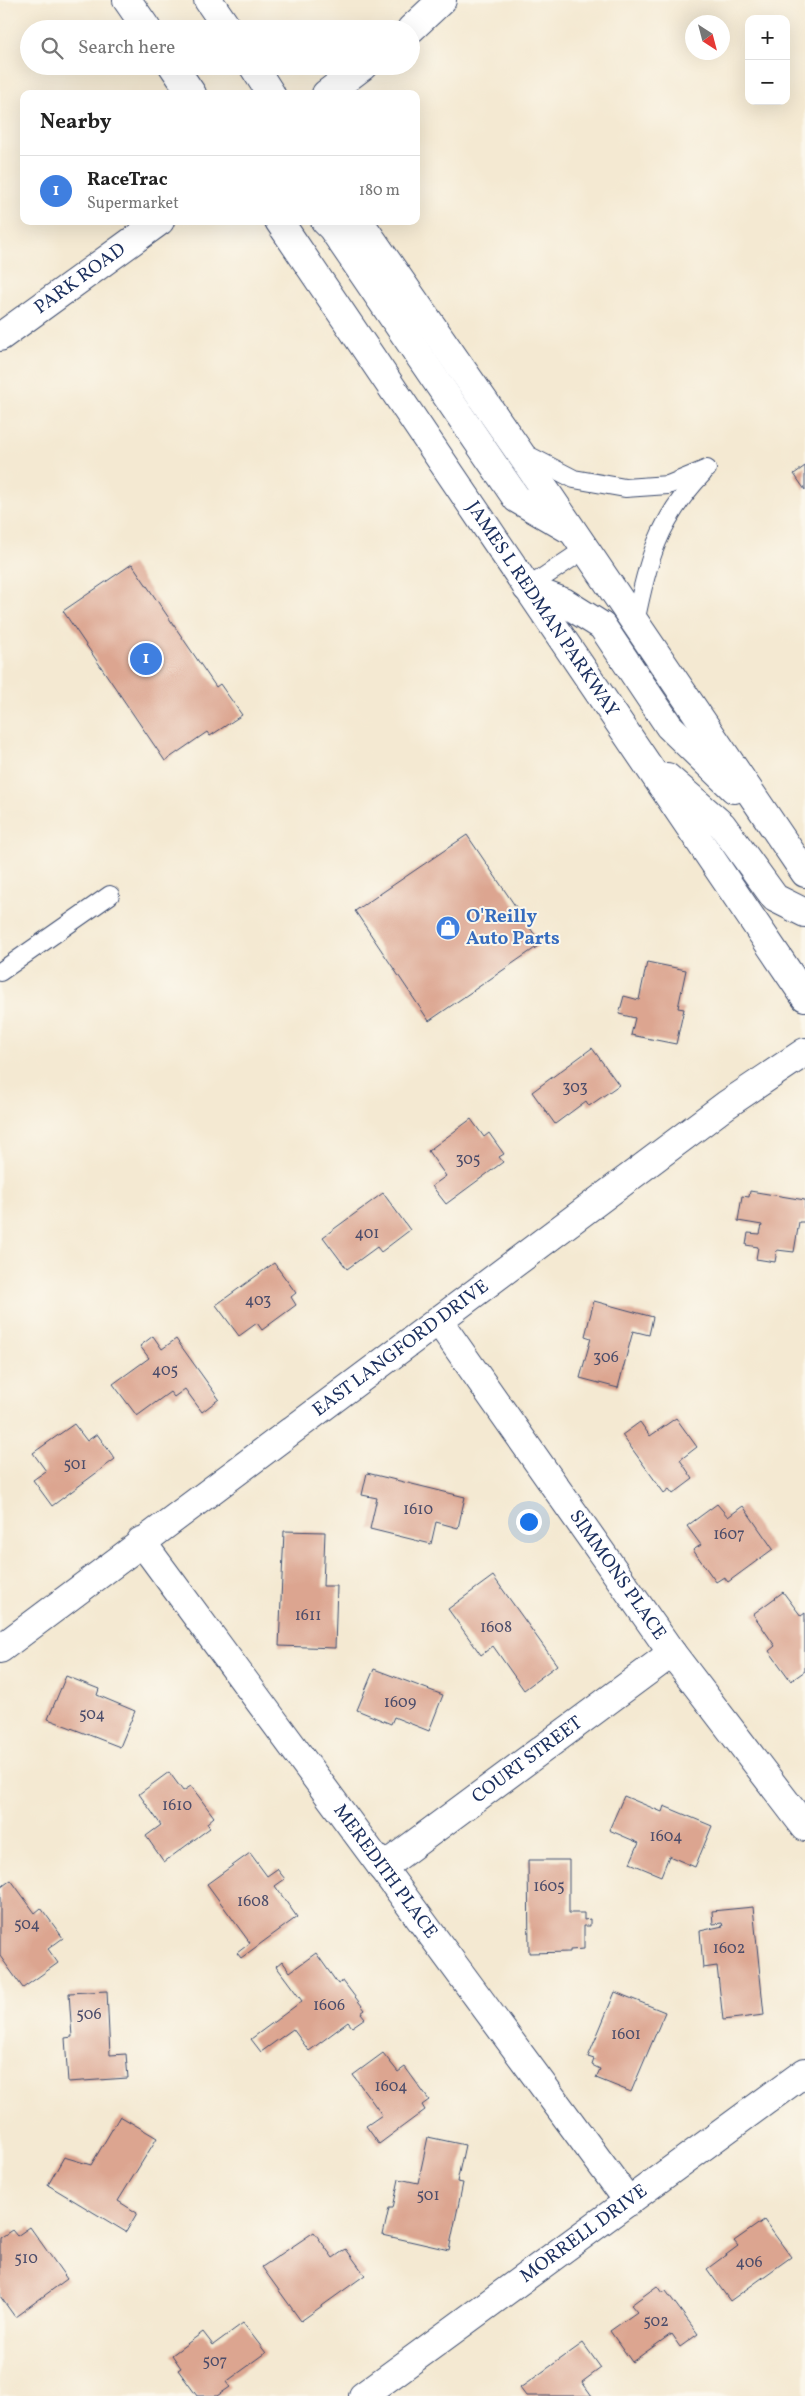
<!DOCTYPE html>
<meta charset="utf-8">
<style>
:root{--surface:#fff;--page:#f2f2f2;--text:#222;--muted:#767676;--line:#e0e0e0;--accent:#b45309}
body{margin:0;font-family:Vollkorn,serif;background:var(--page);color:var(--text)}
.controls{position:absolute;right:15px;top:15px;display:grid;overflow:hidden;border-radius:10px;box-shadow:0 5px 20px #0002}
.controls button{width:45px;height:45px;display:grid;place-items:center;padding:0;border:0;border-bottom:1px solid var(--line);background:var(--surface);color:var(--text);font:25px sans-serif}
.compass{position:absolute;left:685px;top:15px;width:45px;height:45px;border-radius:50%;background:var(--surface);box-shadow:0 5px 20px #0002;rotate:144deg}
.you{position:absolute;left:528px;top:1521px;width:18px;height:18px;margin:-12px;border:4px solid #fff;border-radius:50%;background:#1a73e8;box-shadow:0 0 0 8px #1a73e833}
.badge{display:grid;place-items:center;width:32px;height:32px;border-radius:50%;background:var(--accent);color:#fff;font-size:16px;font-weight:700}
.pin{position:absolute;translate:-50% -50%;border:2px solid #fff;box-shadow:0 1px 5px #0006}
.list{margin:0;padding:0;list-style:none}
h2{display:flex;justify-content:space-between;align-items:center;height:65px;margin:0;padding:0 20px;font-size:21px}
h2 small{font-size:16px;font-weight:400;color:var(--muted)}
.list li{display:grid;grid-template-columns:32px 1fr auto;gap:15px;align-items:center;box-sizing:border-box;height:70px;padding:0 20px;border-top:1px solid var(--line)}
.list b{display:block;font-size:19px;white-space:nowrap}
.list p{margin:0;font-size:16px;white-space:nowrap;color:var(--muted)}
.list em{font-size:16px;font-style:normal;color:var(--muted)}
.icon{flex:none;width:28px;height:28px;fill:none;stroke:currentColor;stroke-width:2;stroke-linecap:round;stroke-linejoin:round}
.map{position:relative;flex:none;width:805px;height:2396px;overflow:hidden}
.search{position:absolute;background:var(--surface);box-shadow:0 5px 20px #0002;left:20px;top:20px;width:400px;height:55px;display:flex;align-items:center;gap:12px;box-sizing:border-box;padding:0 18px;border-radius:28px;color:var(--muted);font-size:19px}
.panel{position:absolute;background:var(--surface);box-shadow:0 5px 20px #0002;left:20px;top:90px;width:400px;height:135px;border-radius:10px}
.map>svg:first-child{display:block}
.building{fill:#dca590}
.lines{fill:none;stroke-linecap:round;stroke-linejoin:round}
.lane-casing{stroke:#3c4b6f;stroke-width:20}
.street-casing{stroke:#3c4b6f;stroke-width:30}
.secondary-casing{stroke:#3c4b6f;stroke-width:30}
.lane{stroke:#fff;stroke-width:18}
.street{stroke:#fff;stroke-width:28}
.secondary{stroke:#fff;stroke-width:28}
.labels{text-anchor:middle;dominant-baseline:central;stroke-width:4;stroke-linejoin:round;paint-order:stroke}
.number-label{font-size:16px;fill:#4b4c6a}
.street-label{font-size:19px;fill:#1b2f5e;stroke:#fbf7ec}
.shop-label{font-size:19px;font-weight:bold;fill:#366cbe;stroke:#fbf7ec;text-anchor:start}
</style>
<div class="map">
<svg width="805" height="2396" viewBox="0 0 805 2396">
<rect width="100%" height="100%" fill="#fbf7ec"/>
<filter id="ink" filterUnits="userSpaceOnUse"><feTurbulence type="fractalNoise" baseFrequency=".02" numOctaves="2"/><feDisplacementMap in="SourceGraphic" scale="10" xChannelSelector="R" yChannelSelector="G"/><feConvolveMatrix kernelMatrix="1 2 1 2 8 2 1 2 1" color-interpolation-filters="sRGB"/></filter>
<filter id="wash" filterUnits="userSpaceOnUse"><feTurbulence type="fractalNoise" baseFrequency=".0096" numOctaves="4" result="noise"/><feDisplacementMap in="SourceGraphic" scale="20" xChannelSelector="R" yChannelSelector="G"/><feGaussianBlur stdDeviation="1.12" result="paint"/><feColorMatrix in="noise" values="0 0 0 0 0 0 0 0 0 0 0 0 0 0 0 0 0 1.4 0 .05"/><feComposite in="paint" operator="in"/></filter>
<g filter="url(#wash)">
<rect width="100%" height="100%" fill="#f4e9d2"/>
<g id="blocks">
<g class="building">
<path d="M805 466V490L794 474Z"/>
<path d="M132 564 216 687 220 684 242 715 210 736 207 732 165 761 63 611Z"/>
<path d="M467 835 541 944 429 1021 355 911Z"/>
<path d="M647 962 686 970 678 1008 684 1009 676 1044 631 1035 635 1018 619 1014 624 996 639 1000Z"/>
<path d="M592 1048 619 1085 589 1106 586 1101 555 1124 532 1092Z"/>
<path d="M471 1119 484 1137 489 1133 504 1154 499 1157 503 1162 446 1204 432 1186 446 1176 428 1151Z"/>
<path d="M750 1191 805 1200V1222H799L794 1252 777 1250 775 1262 756 1259 758 1247 746 1245 748 1233 760 1234 762 1225 738 1221 742 1196 749 1197Z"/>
<path d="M383 1193 410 1230 381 1252 377 1247 347 1269 323 1237Z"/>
<path d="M274 1263 296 1293 291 1297 296 1305 262 1330 257 1323 239 1336 216 1305Z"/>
<path d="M594 1301 653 1317 649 1335 633 1331 618 1388 580 1378 591 1338 585 1336Z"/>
<path d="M153 1336 162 1349 176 1339 219 1399 202 1412 185 1389 174 1397 170 1392 137 1416 113 1384 149 1358 140 1346Z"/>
<path d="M676 1418 697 1447 680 1460 693 1479 673 1494 669 1489 664 1493 622 1435 640 1422 650 1436Z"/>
<path d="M74 1424 87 1441 97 1434 115 1459 52 1506 33 1480 46 1471 33 1453Z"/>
<path d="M367 1473 465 1497 458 1528 436 1522 431 1544 370 1529 377 1498 362 1495Z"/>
<path d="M717 1504 728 1517 743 1506 773 1549 728 1582 724 1577 716 1582 693 1550 701 1545 687 1526Z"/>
<path d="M284 1531 325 1532 323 1586H337L335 1648 279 1646Z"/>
<path d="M493 1576 557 1665 524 1690 493 1646 481 1655 448 1609Z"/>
<path d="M783 1592 801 1616 805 1613V1671L791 1681 769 1651 775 1646 753 1614Z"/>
<path d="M374 1669 443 1695 429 1731 394 1717 391 1724 357 1710Z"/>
<path d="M66 1676 99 1689 97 1695 135 1711 120 1747 48 1719Z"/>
<path d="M169 1772 183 1791 191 1786 214 1817 207 1823 210 1828 164 1862 146 1836 161 1825 139 1794Z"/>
<path d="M624 1796 662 1812 664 1806 712 1826 695 1867 669 1856 661 1876 630 1863 639 1843 609 1830Z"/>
<path d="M250 1853 267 1876 277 1869 285 1879 275 1886 297 1917 241 1958 237 1953 250 1943 207 1884Z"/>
<path d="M528 1860H569V1913H584V1920L590 1919V1926H584V1949L570 1950V1952L529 1953Z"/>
<path d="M11 1880 35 1913 41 1908 63 1938 48 1949 58 1963 23 1988 0 1956V1888Z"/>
<path d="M753 1907 764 2015 723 2020 717 1966 703 1968 700 1931 723 1926 722 1923 713 1924 712 1911Z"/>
<path d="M316 1953 338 1984 343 1981 365 2010 361 2013 365 2018 352 2027 348 2022 309 2051 293 2029 261 2052 251 2039 302 2001 276 1966 282 1961 290 1972Z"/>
<path d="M107 1991 110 2055 126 2054 128 2078 68 2082 65 2038 72 2037 69 1993Z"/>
<path d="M615 1992 665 2012 631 2092 596 2078 600 2069 592 2065 594 2059 588 2057Z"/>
<path d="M383 2053 398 2072 405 2067 429 2100 422 2105 425 2110 379 2144 366 2126 382 2115 353 2075Z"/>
<path d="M120 2116 157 2138 118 2201 137 2213 126 2232 48 2185 64 2157 91 2165Z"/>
<path d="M428 2137 465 2145 457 2182 463 2183 449 2250 383 2235 389 2208H393L399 2179 418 2183Z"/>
<path d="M764 2220 791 2257 730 2301 707 2269 738 2246 734 2241Z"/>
<path d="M30 2227 67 2279 15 2317 0 2296V2238L12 2230 17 2236Z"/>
<path d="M314 2232 333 2258 346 2249 365 2275 301 2321 262 2267Z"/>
<path d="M657 2286 662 2293 666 2291 698 2334 680 2347 671 2334 632 2362 610 2331 637 2312 631 2305Z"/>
<path d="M243 2323 266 2353 226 2382 230 2387 217 2396H197L178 2370 181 2368 172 2355 203 2332 213 2345Z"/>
<path d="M583 2343 601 2368 582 2382 592 2396H526L520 2388Z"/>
</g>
</g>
</g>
<g filter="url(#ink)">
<use href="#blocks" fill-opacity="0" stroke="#3c4b6f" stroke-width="1"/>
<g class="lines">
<defs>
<g id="lane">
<path d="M522 452 574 479 625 488 668 485 707 469"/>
<path d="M527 588 585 549"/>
<path d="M635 623C647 562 658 520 703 473"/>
<path d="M0 972 110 895"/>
</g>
<g id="street">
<path d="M411 29 442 0"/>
<path d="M326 94 363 66"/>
<path id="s1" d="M438 1320 672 1653 805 1827"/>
<path id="s2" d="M141 1541 629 2202"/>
<path id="s3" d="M0 1649 726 1105 805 1052"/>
<path id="s4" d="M382 1868 672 1653"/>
<path id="s5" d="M363 2396 805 2072"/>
</g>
<g id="secondary">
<path d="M127 0 147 29"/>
<path d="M208 0 228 29"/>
<path d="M173 66 192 94"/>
<path d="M253 66 271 94"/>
<path id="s6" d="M279 221 805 997"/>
<path d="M325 221 332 228 517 499 567 528"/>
<path d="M359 221 518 450 805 873"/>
<path id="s7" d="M0 337 160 221"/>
<path d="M527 588 564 602 602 626 669 726 734 789"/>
<path d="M667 777 722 825 775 898 805 913"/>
</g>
</defs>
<use href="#lane" class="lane-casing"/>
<use href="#street" class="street-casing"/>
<use href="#secondary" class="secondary-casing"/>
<use href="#lane" class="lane"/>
<use href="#street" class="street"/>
<use href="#secondary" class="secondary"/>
</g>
</g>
<defs>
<symbol id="shop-disc" viewBox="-11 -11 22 22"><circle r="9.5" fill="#3f7fe0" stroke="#fbf7ec"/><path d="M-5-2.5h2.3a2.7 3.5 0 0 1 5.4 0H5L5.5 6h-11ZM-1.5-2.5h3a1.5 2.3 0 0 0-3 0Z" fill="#fff"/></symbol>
</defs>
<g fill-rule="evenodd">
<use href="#shop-disc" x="434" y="914" width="28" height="28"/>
</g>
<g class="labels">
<g class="number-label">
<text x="575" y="1088">303</text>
<text x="468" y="1160">305</text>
<text x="367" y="1234">401</text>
<text x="258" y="1301">403</text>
<text x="606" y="1358">306</text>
<text x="165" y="1371">405</text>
<text x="75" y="1465">501</text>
<text x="418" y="1510">1610</text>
<text x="729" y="1535">1607</text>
<text x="308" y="1616">1611</text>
<text x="496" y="1628">1608</text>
<text x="400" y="1703">1609</text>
<text x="92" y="1715">504</text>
<text x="177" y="1806">1610</text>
<text x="666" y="1837">1604</text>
<text x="549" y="1887">1605</text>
<text x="253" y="1902">1608</text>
<text x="27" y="1925">504</text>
<text x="729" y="1949">1602</text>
<text x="329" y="2006">1606</text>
<text x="89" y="2015">506</text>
<text x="626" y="2035">1601</text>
<text x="391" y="2087">1604</text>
<text x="428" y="2196">501</text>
<text x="26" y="2259">510</text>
<text x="749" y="2263">406</text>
<text x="656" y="2322">502</text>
<text x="215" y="2362">507</text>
</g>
<g class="street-label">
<text stroke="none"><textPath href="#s7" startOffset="99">PARK ROAD</textPath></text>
<text stroke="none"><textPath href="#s6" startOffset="469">JAMES L REDMAN PARKWAY</textPath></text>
<text stroke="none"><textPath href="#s3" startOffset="501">EAST LANGFORD DRIVE</textPath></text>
<text stroke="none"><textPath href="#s1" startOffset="312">SIMMONS PLACE</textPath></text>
<text stroke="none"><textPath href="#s4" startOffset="181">COURT STREET</textPath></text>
<text stroke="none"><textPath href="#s2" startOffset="411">MEREDITH PLACE</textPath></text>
<text stroke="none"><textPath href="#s5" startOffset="274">MORRELL DRIVE</textPath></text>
</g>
<g class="shop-label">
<text x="466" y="917">O'Reilly<tspan x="466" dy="22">Auto Parts</tspan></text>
</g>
</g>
</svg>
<div class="controls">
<button>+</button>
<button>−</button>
</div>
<svg class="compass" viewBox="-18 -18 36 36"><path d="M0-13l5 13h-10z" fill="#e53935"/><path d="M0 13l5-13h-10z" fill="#767676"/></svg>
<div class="you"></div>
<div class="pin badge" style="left:146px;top:659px;background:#3f7fe0">1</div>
<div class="search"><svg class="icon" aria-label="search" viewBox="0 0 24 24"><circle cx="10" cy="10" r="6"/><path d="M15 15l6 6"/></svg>Search here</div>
<section class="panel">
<h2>Nearby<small></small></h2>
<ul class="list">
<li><span class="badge" style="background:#3f7fe0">1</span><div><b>RaceTrac</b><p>Supermarket</p></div><em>180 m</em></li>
</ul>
</section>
</div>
